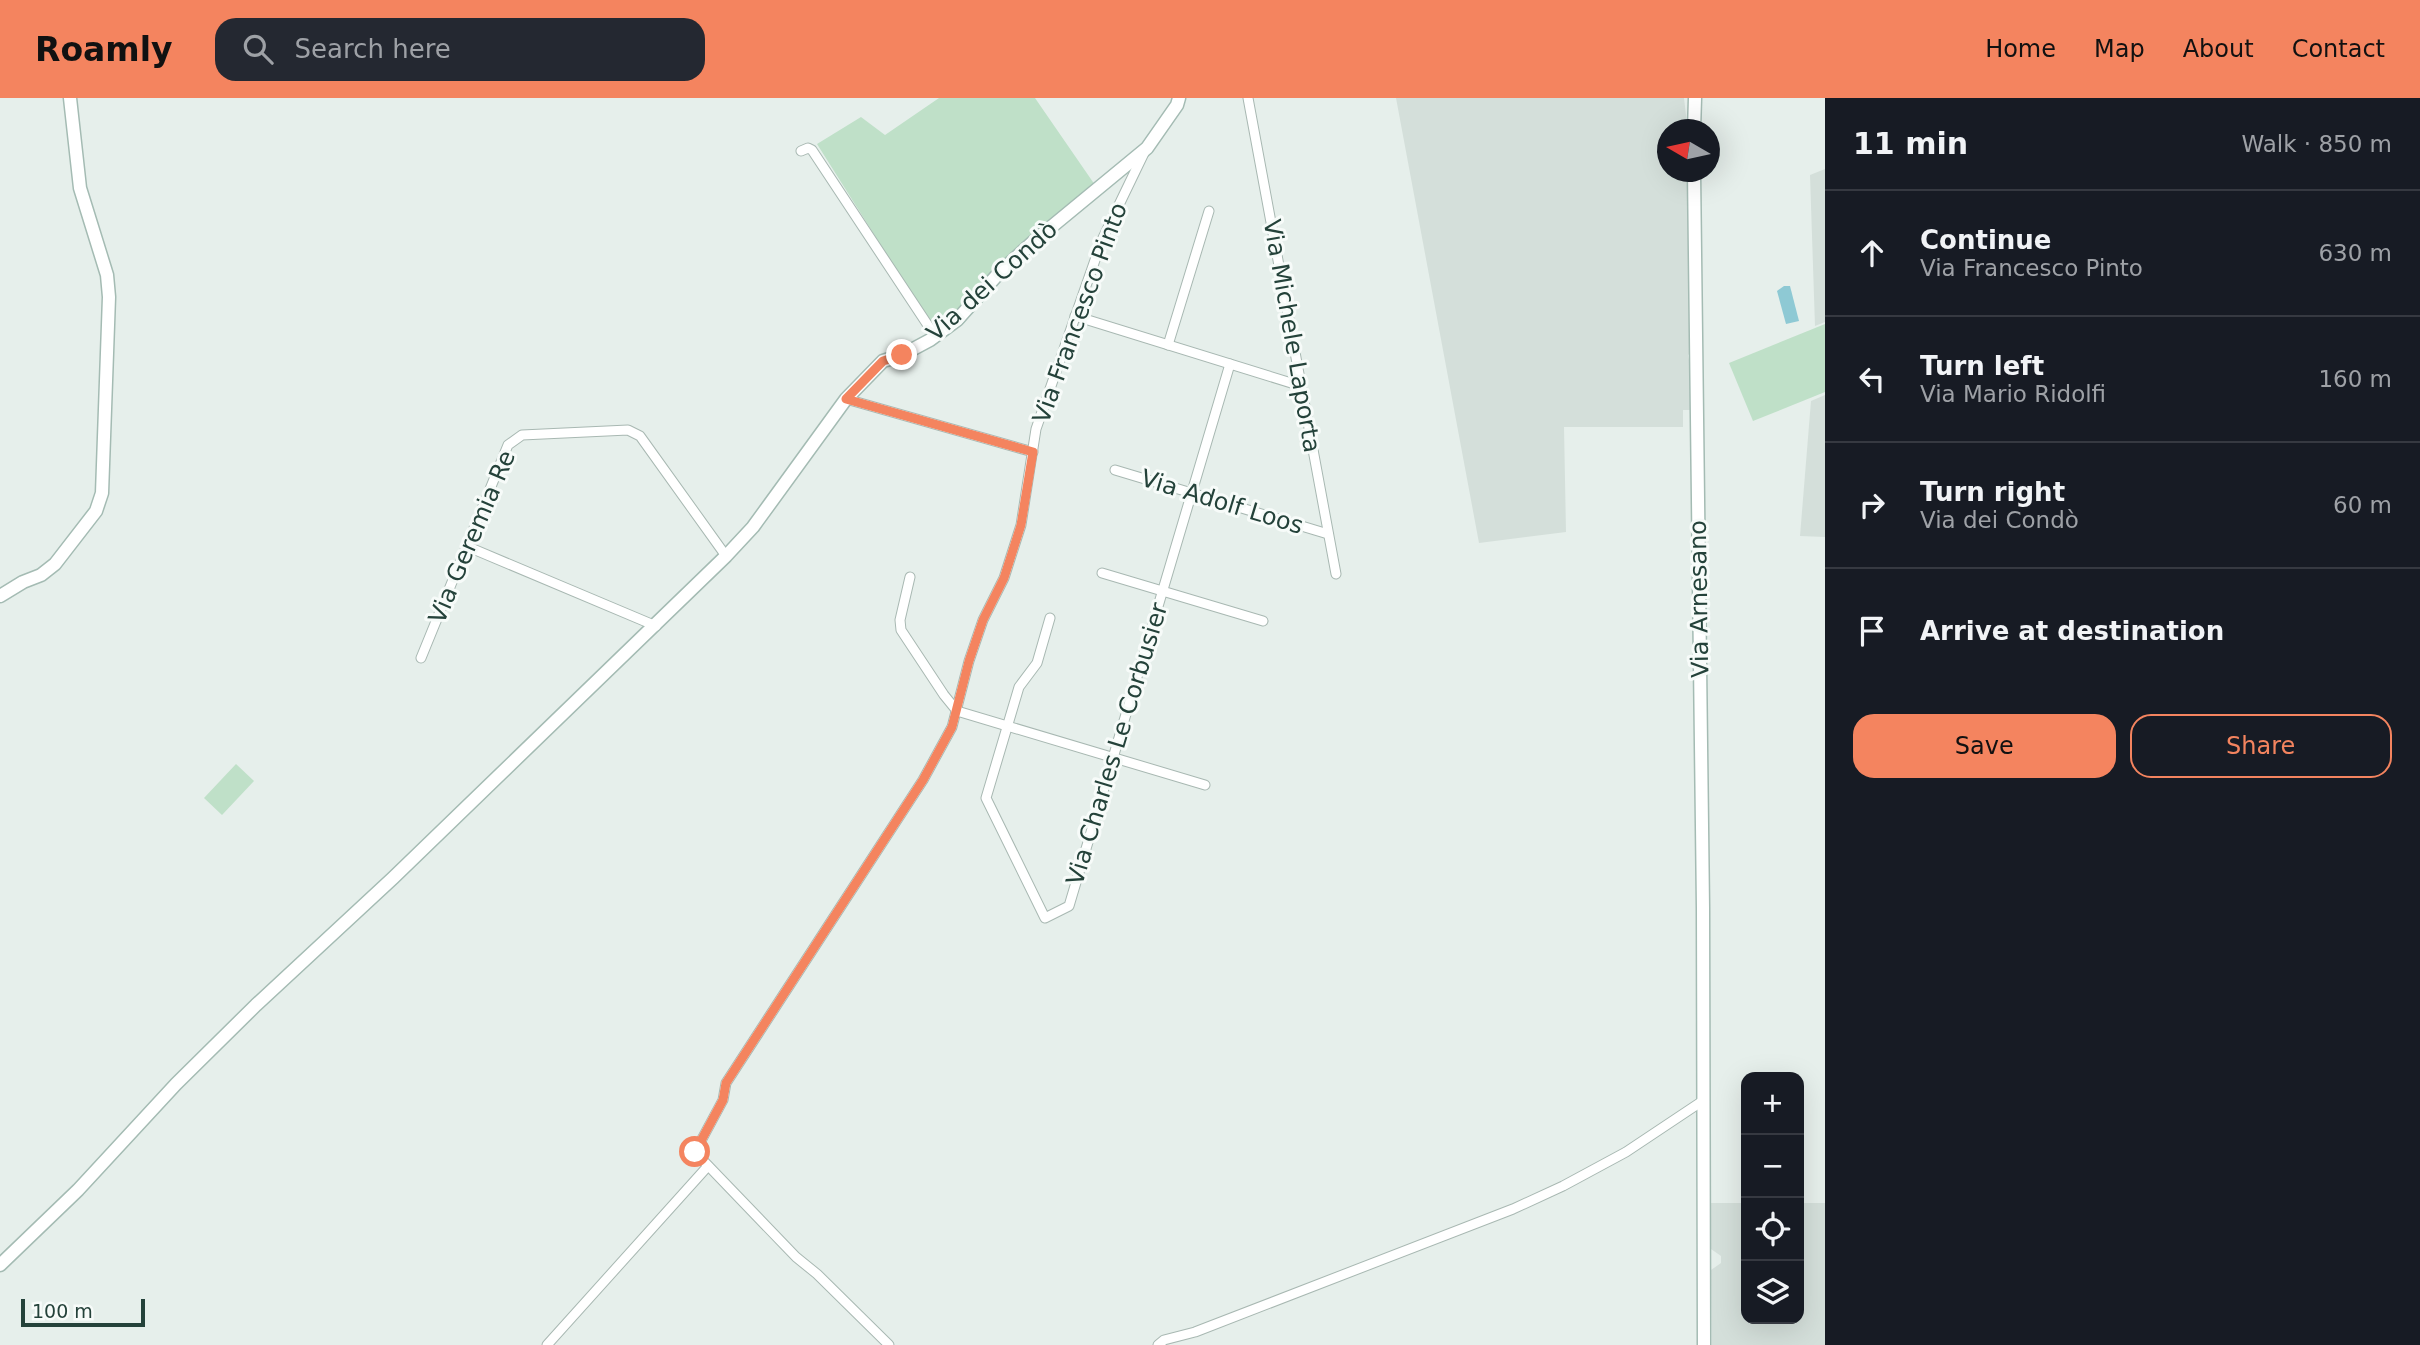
<!DOCTYPE html>
<meta charset="utf-8">
<style>
:root{--surface:#171b24;--page:#242831;--text:#f1f3f6;--muted:#9ea1a6;--line:#363941;--accent:#f4845f}
body{margin:0;font-family:"DejaVu Sans",sans-serif;background:var(--page);color:var(--text)}
.controls{position:absolute;right:21px;bottom:21px;display:grid;overflow:hidden;border-radius:14px;box-shadow:0 7px 28px #0002}
.controls button{width:63px;height:63px;display:grid;place-items:center;padding:0;border:0;border-bottom:2px solid var(--line);background:var(--surface);color:var(--text);font:35px sans-serif}
.compass{position:absolute;left:1657px;top:21px;width:63px;height:63px;border-radius:50%;background:var(--surface);box-shadow:0 7px 28px #0002;rotate:279deg}
.scale{position:absolute;left:21px;bottom:18px;width:124px;box-sizing:border-box;padding-left:7px;border:4px solid #24423a;border-top:0;font-size:19px;line-height:24px;white-space:nowrap;color:#24423a;-webkit-text-stroke:5px #f7fbf9;paint-order:stroke}
.stop{position:absolute;width:21px;height:21px;margin:-16px;border:5px solid #f4845f;border-radius:50%;background:#fff}
.stop.end{background:#f4845f;border-color:#fff;box-shadow:0 2px 7px #0008}
.list{margin:0;padding:0;list-style:none}
h2{display:flex;justify-content:space-between;align-items:center;height:91px;margin:0;padding:0 28px;font-size:30px}
h2 small{font-size:23px;font-weight:400;color:var(--muted)}
.list li{display:grid;grid-template-columns:46px 1fr auto;gap:21px;align-items:center;box-sizing:border-box;height:126px;padding:0 28px;border-top:2px solid var(--line)}
.list b{display:block;font-size:26px;white-space:nowrap}
.list p{margin:0;font-size:23px;white-space:nowrap;color:var(--muted)}
.list em{font-size:23px;font-style:normal;color:var(--muted)}
.actions{display:flex;gap:14px;padding:21px 28px}
.actions a{flex:1;padding:16px 0;border:2px solid var(--accent);border-radius:21px;text-align:center;font-size:24px;color:var(--accent)}
.actions .main{background:var(--accent);color:#111}
.icon{flex:none;width:38px;height:38px;fill:none;stroke:currentColor;stroke-width:2;stroke-linecap:round;stroke-linejoin:round}
.map{position:relative;flex:none;width:1825px;height:1247px;overflow:hidden}
header{display:flex;align-items:center;gap:42px;box-sizing:border-box;height:98px;padding:0 35px;background:var(--accent);color:#111}
header strong{font-size:33px}
nav{display:flex;gap:38px;margin-inline-start:auto;font-size:24px}
.search{width:490px;height:63px;background:var(--page);display:flex;align-items:center;gap:18px;box-sizing:border-box;padding:0 24px;border-radius:21px;color:var(--muted);font-size:26px}
main{display:flex}
aside{flex:1;background:var(--surface)}
.map>svg:first-child{display:block}
.built{fill:#d4dfda}
.green{fill:#bfe0c8}
.water{fill:#8ec9d4}
.lines{fill:none;stroke-linecap:round;stroke-linejoin:round}
.street-casing{stroke:#a8b8b2;stroke-width:11}
.secondary-casing{stroke:#a4bbb3;stroke-width:15}
.street{stroke:#fff;stroke-width:9}
.secondary{stroke:#fff;stroke-width:12}
.route{stroke:#f4845f;stroke-width:9}
.labels{text-anchor:middle;dominant-baseline:central;stroke-width:6;stroke-linejoin:round;paint-order:stroke}
.street-label{font-size:24px;fill:#24423a;stroke:#f7fbf9}
</style>
<header>
<strong>Roamly</strong>
<div class="search"><svg class="icon" aria-label="search" viewBox="0 0 24 24"><circle cx="10" cy="10" r="6"/><path d="M15 15l6 6"/></svg>Search here</div>
<nav><a>Home</a><a>Map</a><a>About</a><a>Contact</a></nav>
</header>
<main>
<div class="map">
<svg width="1825" height="1247" viewBox="0 0 1825 1247">
<rect width="100%" height="100%" fill="#e6efeb"/>
<g class="built">
<path d="M1396 0H1684L1687 26 1691 31 1668 32V74H1691L1692 254 1688 257 1689 262 1692 263V312H1683V329H1564L1566 434 1479 445Z"/>
<path d="M1825 71V224L1815 228 1810 77Z"/>
<path d="M1825 297V439L1800 438 1811 303Z"/>
<path d="M1711 1105H1746V1221H1799V1105H1825V1247H1712L1711 1172 1721 1165V1158L1711 1151Z"/>
</g>
<g class="green">
<path d="M939 0H1035L1095 87 955 219 935 233 817 46 861 19 885 37Z"/>
<path d="M1825 226V294L1753 323 1729 265Z"/>
<path d="M236 666 254 683 222 717 204 700Z"/>
</g>
<path class="water" d="M1784 188H1790L1799 223 1786 226 1777 193Z"/>
<g class="lines">
<defs>
<g id="street">
<path d="M1248 0 1336 476"/>
<path d="M801 53 808 50 812 52 935 238"/>
<path d="M1075 218 1301 288"/>
<path d="M1168 247 1209 113"/>
<path d="M846 301 1033 354"/>
<path d="M1115 372 1328 436"/>
<path d="M466 448 656 528"/>
<path d="M1102 475 1263 523"/>
<path d="M910 479 900 522 901 532 944 597 957 613 1205 687"/>
<path d="M1050 520 1037 565 1019 589 986 700 1045 820 1069 808 1230 266"/>
<path d="M421 560 508 347 522 337 628 332 640 338 726 458"/>
<path d="M547 1247 708 1068"/>
<path d="M889 1247 817 1176 796 1159 695 1054 723 1002 726 985 923 682 952 629 969 563 983 522 1004 480 1021 427 1036 331 1102 142 1144 55"/>
<path d="M1158 1247 1164 1242 1195 1234 1513 1111 1563 1088 1626 1054 1704 1002"/>
</g>
<g id="secondary">
<path d="M1694 32 1695 0"/>
<path d="M1694 74 1703 810 1704 1247"/>
<path d="M0 498 23 484 41 477 55 466 96 413 102 395 109 199 107 177 80 90 70 0"/>
<path d="M0 1167 78 1092 176 986 256 907 393 780 726 458 753 429 846 301 883 263 902 257 930 242 957 222 999 175 1033 144 1147 50 1177 7 1179 0"/>
</g>
</defs>
<use href="#street" class="street-casing"/>
<use href="#secondary" class="secondary-casing"/>
<use href="#street" class="street"/>
<use href="#secondary" class="secondary"/>
</g>
<g class="lines">
<path class="route" d="M695 1054 723 1002 726 985 923 682 952 629 969 563 983 522 1004 480 1021 427 1033 354 846 301 883 263 902 257"/>
</g>
<g class="labels">
<g class="street-label">
<text transform="translate(992 183) rotate(-42)">Via dei Condò</text>
<text transform="translate(1080 215) rotate(-70)">Via Francesco Pinto</text>
<text transform="translate(1292 238) rotate(80)">Via Michele Laporta</text>
<text transform="translate(1222 404) rotate(17)">Via Adolf Loos</text>
<text transform="translate(472 439) rotate(-67)">Via Geremia Re</text>
<text transform="translate(1699 501) rotate(-91)">Via Arnesano</text>
<text transform="translate(1117 646) rotate(-73)">Via Charles Le Corbusier</text>
</g>
</g>
</svg>
<div class="controls">
<button>+</button>
<button>−</button>
<button><svg class="icon" aria-label="locate" viewBox="0 0 24 24"><circle cx="12" cy="12" r="6"/><path d="M12 2v4M12 18v4M2 12h4M18 12h4"/></svg></button>
<button><svg class="icon" aria-label="layers" viewBox="0 0 24 24"><path d="M12 4l9 5-9 5-9-5zM3 14l9 5 9-5"/></svg></button>
</div>
<svg class="compass" viewBox="-18 -18 36 36"><path d="M0-13l5 13h-10z" fill="#e53935"/><path d="M0 13l5-13h-10z" fill="#9ea1a6"/></svg>
<div class="scale">100 m</div>
<div class="stop" style="left:695px;top:1054px"></div>
<div class="stop end" style="left:902px;top:257px"></div>
</div>
<aside>
<h2>11 min<small>Walk · 850 m</small></h2>
<ul class="list">
<li><svg class="icon" aria-label="ahead" viewBox="0 0 24 24"><path d="M12 20V5M6 11l6-6 6 6"/></svg><div><b>Continue</b><p>Via Francesco Pinto</p></div><em>630 m</em></li>
<li><svg class="icon" aria-label="left" viewBox="0 0 24 24"><path d="M17 20v-9H6M10 6l-5 5 5 5"/></svg><div><b>Turn left</b><p>Via Mario Ridolfi</p></div><em>160 m</em></li>
<li><svg class="icon" aria-label="right" viewBox="0 0 24 24"><path d="M7 20v-9h11M14 6l5 5-5 5"/></svg><div><b>Turn right</b><p>Via dei Condò</p></div><em>60 m</em></li>
<li><svg class="icon" aria-label="arrive" viewBox="0 0 24 24"><path d="M6 21V4h12l-3 4 3 4H6"/></svg><div><b>Arrive at destination</b></div></li>
</ul>
<div class="actions"><a class="main">Save</a><a>Share</a></div>
</aside>
</main>
